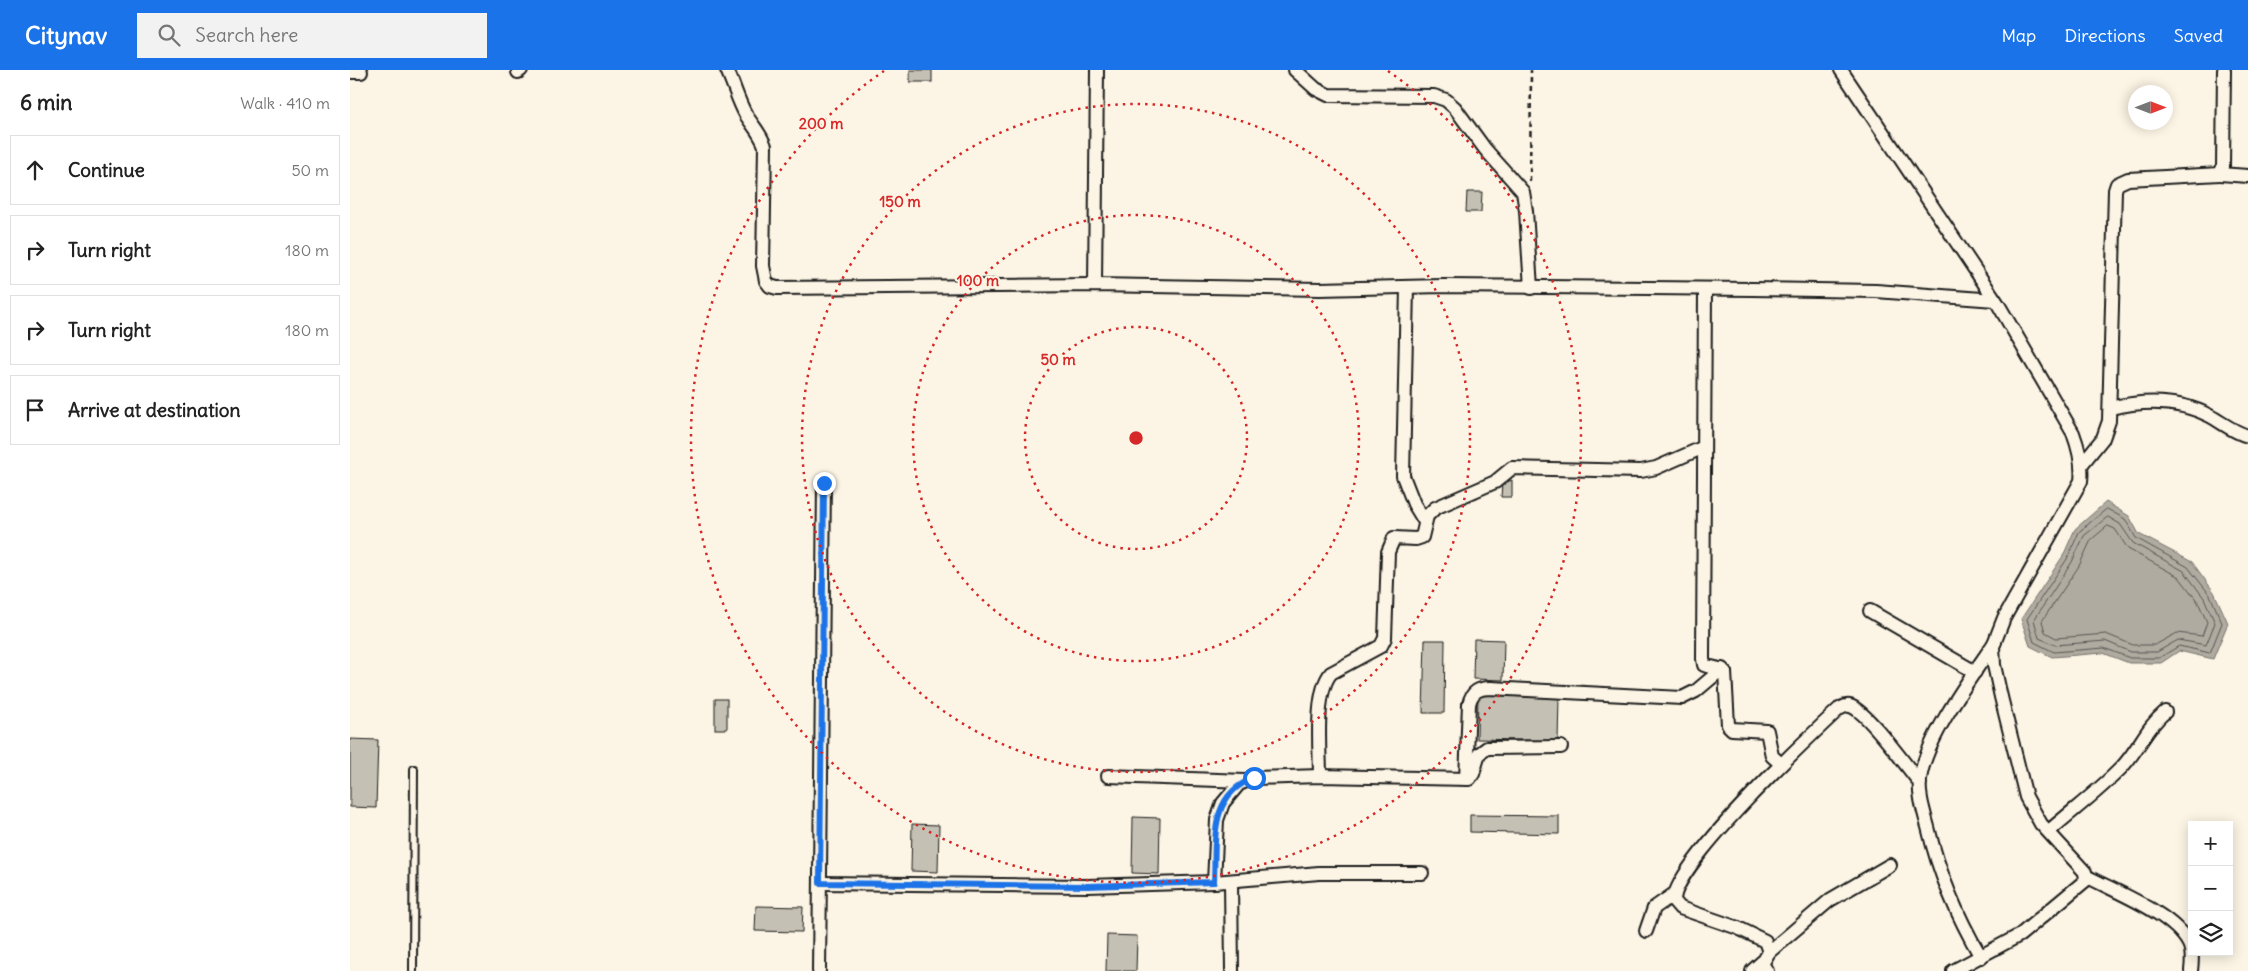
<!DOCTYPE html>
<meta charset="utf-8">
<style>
:root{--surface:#fff;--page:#f2f2f2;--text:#222;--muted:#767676;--line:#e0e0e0;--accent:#1a73e8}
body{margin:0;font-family:Delius,sans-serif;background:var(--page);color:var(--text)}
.controls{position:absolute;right:15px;bottom:15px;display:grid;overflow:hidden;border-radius:0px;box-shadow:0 2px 12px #0003}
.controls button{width:45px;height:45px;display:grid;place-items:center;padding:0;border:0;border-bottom:1px solid var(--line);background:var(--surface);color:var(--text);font:25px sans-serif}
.compass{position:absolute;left:1778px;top:15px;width:45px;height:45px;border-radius:50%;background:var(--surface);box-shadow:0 2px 12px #0003;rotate:90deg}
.stop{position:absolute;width:15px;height:15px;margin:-11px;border:4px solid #1a73e8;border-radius:50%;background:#fff}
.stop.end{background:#1a73e8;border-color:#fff;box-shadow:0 1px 5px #0008}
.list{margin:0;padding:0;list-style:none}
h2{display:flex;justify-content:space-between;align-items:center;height:65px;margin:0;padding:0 20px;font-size:21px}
h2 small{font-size:16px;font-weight:400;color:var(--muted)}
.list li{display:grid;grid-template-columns:32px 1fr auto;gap:15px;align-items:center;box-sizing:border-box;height:70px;margin:0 10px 10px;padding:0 10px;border:1px solid var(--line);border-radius:0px}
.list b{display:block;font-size:19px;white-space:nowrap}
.list em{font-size:16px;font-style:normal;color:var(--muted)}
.icon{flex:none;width:28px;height:28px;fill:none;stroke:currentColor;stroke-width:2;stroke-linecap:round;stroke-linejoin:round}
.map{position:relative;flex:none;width:1898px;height:901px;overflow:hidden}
header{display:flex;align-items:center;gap:30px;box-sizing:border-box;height:70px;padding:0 25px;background:var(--accent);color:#fff}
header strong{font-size:24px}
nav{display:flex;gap:28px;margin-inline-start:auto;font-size:18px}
.search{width:350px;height:45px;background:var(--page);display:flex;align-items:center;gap:12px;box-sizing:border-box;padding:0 18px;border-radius:0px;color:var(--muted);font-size:19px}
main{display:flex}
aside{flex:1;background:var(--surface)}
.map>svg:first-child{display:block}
.water{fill:#b0aba1;stroke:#75726c}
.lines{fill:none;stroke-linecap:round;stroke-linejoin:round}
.shore{stroke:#575551;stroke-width:1}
.building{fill:#c4c0b3;stroke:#1c1c1c}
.lane-casing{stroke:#1c1c1c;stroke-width:10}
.street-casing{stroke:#1c1c1c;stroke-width:16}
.path{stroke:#1c1c1c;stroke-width:2.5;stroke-dasharray:5 4;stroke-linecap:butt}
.lane{stroke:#fcf5e5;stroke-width:6}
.street{stroke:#fcf5e5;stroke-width:12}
.route{stroke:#1a73e8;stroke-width:6}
.ring{fill:none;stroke:#d62828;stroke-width:2.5;stroke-dasharray:2.5 5}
.centre{fill:#d62828;stroke:#fcf5e5;stroke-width:2.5}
.ring-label{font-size:15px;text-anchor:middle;font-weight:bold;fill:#d62828;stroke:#fcf5e5;stroke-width:4;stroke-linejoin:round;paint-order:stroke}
</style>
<header>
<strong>Citynav</strong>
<div class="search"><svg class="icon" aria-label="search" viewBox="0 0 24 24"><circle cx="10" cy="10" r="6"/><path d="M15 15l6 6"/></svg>Search here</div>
<nav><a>Map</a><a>Directions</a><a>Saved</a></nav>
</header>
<main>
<aside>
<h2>6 min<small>Walk · 410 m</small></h2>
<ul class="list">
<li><svg class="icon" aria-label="ahead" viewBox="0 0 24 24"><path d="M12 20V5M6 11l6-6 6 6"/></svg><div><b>Continue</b></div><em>50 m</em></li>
<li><svg class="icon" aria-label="right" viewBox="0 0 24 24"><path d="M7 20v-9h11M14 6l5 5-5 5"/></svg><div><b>Turn right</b></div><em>180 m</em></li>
<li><svg class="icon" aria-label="right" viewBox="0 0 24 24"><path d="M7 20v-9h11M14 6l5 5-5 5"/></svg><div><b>Turn right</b></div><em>180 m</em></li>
<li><svg class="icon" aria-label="arrive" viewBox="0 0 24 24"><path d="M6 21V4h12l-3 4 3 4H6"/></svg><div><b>Arrive at destination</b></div></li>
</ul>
</aside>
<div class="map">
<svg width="1898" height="901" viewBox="0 0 1898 901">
<rect width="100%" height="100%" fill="#fcf5e5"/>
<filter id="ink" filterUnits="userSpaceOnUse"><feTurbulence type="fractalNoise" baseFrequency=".02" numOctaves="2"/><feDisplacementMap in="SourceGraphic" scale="10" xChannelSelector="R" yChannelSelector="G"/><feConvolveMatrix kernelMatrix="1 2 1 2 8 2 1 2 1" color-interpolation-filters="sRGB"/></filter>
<g filter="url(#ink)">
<path class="water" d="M1756 432 1779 446 1789 464 1842 492 1864 522 1878 553 1863 589 1829 581 1811 593H1779L1753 583 1702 587 1680 576 1671 549 1713 486 1725 459Z"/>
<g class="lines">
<g class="shore">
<path d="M1757 439 1775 449 1786 468 1838 497 1860 525 1872 553 1860 583 1829 576 1809 588H1780L1754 578 1704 582 1684 572 1677 549 1717 489 1729 462Z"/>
<path d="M1758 447 1770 454 1783 473 1834 501 1854 528 1865 553 1856 575 1828 570 1807 582H1781L1755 571 1705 575 1689 568 1684 550 1722 492 1734 466Z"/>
<path d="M1758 456 1765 459 1778 479 1829 507 1848 532 1857 552 1852 566 1827 563 1805 575H1783L1756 564 1706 568 1695 562 1692 551 1729 496 1741 470Z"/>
</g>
</g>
<g class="building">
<rect x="560" y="0" width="22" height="12"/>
<path d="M1117 122H1132L1131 142H1116Z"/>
<path d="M1162 410V427H1151L1152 414Z"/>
<path d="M1124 569 1154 570 1153 610 1123 609Z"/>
<path d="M1075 570H1095L1094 643H1073Z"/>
<path d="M1128 625 1209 628 1208 671 1127 669Z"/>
<rect x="365" y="629" width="12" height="30"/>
<path d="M0 669 28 670 26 738 0 737Z"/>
<path d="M1120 745 1209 746V764L1120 762Z"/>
<path d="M783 747 810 748 809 804 782 803Z"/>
<path d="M562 754 589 755 588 802 561 801Z"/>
<path d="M406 836 453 837 452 862 405 861Z"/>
<path d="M757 865 787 866 786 901H756Z"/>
</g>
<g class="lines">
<defs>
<path id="lane" d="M63 901 64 699"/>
<g id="street">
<path d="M377 0C384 15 388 31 396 45 403 56 411 64 415 76L413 196 416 211 420 216 427 218 745 215 970 219 1092 216 1402 219 1526 221 1645 230"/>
<path d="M945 0 966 19 978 25 1084 26 1096 30 1105 38 1135 79 1173 122 1176 141 1181 218"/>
<path d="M1491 0 1648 234 1723 363C1729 379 1733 394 1731 411L1654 548 1643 576 1644 595 1651 627 1676 727 1691 754 1735 802 1736 810 1670 865 1603 901"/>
<path d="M0 2H11"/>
<path d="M168 2 171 0"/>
<path d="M1870 104 1898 106"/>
<path d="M745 215 747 0"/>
<path d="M1057 217 1053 406 1064 434 1075 452"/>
<path d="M1355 219 1353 589 1354 595C1361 598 1370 597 1375 602L1378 655 1382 659 1417 661 1422 686 1431 694"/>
<path d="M1760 338C1794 330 1828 329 1860 346 1873 353 1883 362 1898 366"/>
<path d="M1732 394 1753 368 1759 351 1765 120 1767 114 1778 109 1870 104 1873 97 1874 0"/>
<path d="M1520 541 1625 602"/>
<path d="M758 706 895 711"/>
<path d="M970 706C970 680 964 623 981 603L1031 576 1035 568 1038 482 1044 468 1066 469 1072 467 1077 446 1085 438 1145 412 1162 398 1291 401 1306 398 1354 377"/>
<path d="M1116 709 1119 634C1122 621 1129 618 1141 618L1332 628 1346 621 1372 599"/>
<path d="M1699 761C1723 740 1750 720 1772 697 1789 679 1796 658 1815 642"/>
<path d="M1736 806C1766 822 1824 844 1839 874 1843 882 1842 892 1841 901"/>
<path d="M881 811 882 901"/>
<path d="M864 812 867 750 873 733 889 714 904 708 970 706 1119 709 1123 704 1129 684 1137 678 1211 677"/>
<path d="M470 813 738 816 864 812 969 803H1072"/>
<path d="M1296 861 1304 838 1324 824"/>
<path d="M1419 882 1480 830 1540 795"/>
<path d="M1631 887C1607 846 1589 804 1578 757 1574 742 1568 724 1570 709 1576 668 1621 607 1645 572"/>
<path d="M469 901 474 413"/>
<path d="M1402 901 1412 892"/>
<path d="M1417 901 1412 894 1419 882 1415 871 1388 858 1330 838 1324 831C1323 795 1458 668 1489 639 1493 637 1496 635 1500 636 1516 640 1558 698 1570 713"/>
</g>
</defs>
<use href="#lane" class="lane-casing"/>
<use href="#street" class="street-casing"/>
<path class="path" d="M1180 111 1181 0"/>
<use href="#lane" class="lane"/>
<use href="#street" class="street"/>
</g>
</g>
<g class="lines" filter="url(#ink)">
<path class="route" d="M474 413 470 813 738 816 864 812C866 771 858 725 904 708"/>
</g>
<g class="ring">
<circle cx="786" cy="368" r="111"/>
<circle cx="786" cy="368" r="223"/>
<circle cx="786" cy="368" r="334"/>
<path d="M1038 1A445 445 0 1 1 534 1"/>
</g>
<circle cx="786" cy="368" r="8" class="centre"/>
<g class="ring-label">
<text x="471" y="59">200 m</text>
<text x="550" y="137">150 m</text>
<text x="628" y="216">100 m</text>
<text x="708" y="295">50 m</text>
</g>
</svg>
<div class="controls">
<button>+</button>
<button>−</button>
<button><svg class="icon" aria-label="layers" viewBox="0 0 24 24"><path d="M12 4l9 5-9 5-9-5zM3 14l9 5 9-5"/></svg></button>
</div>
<svg class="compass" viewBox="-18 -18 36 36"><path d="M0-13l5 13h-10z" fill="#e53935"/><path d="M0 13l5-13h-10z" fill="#767676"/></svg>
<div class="stop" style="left:904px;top:708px"></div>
<div class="stop end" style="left:474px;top:413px"></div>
</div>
</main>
